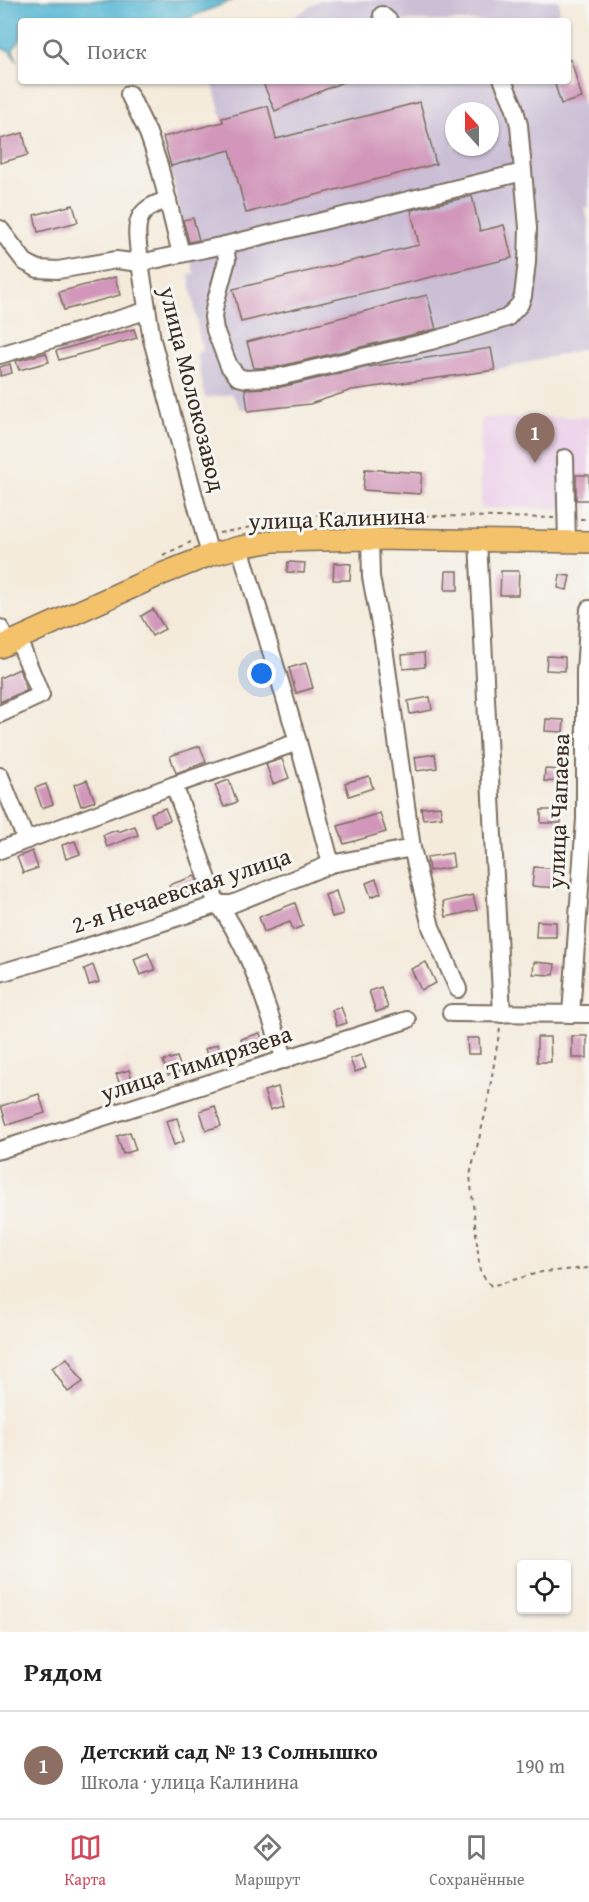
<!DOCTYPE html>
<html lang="ru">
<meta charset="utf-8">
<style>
:root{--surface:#fff;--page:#f6f6f6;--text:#222;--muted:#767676;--line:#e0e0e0;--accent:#d1495b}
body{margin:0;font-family:"Gentium Book Plus",serif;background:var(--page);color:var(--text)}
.controls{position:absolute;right:18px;bottom:18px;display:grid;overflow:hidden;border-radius:6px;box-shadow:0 2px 4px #0004}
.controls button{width:54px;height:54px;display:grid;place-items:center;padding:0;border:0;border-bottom:2px solid var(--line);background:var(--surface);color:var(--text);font:30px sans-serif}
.compass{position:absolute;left:445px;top:102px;width:54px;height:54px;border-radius:50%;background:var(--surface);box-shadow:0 2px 4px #0004;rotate:339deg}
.you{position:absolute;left:262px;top:674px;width:21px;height:21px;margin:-15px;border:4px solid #fff;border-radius:50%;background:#1a73e8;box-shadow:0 0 0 9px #1a73e833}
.badge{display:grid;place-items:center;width:39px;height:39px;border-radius:50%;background:var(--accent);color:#fff;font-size:20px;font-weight:700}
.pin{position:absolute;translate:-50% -50px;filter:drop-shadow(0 2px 3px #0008)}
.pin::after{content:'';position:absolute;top:32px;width:21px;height:18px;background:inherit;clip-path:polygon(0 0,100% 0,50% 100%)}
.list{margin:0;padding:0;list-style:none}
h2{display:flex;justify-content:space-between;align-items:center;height:78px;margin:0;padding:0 24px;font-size:26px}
h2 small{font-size:20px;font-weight:400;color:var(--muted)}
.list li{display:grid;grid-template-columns:39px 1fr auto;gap:18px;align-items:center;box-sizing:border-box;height:108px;padding:0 24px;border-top:2px solid var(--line)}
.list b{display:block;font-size:22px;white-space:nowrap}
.list p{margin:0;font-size:20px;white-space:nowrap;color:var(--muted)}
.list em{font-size:20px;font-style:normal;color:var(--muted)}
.icon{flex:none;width:33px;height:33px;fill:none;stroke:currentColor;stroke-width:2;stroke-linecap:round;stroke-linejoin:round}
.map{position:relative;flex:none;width:589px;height:1632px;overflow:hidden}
.search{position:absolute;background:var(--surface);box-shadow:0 2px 4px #0004;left:18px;right:18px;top:18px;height:66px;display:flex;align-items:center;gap:15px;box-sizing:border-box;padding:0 21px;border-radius:6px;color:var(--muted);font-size:22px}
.sheet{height:186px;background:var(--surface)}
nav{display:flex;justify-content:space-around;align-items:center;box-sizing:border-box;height:84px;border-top:2px solid var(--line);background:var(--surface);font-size:16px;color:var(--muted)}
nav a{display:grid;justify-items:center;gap:3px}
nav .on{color:var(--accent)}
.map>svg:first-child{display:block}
.built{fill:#ecd1ea}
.industrial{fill:#cbbfd5;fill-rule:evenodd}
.water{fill:#56b7d4;stroke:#487079;stroke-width:1.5}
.building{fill:#d196b9}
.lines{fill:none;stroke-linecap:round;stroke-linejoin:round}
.minor-casing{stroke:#7c6e60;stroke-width:20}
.major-casing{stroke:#7c6e60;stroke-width:24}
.path{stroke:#7c6e60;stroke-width:2;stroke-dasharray:4.5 4.5;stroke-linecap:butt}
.minor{stroke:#fff;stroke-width:16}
.major{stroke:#f4c26a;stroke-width:21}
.labels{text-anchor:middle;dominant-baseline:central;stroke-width:6;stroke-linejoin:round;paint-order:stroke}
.street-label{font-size:24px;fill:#3b2a1e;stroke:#f6f6f2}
</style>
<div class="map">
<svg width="589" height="1632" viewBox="0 0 589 1632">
<rect width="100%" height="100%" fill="#f6f6f2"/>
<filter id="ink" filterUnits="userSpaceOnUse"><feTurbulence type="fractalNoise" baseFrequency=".0167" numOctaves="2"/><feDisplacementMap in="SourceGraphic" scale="12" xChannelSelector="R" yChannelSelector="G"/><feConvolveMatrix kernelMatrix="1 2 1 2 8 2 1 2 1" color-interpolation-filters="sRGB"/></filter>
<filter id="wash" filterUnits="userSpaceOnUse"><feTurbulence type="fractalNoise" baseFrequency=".008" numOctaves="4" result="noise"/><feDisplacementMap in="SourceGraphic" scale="24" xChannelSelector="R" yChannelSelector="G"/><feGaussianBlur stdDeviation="1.35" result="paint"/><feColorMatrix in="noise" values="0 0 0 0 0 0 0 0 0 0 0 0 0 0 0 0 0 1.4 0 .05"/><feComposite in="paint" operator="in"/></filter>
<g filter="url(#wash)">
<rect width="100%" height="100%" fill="#f4ebdb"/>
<path class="built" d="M589 417V509L481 508V418Z"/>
<g class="industrial">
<path d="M320 0H558L560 8 558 16 559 21H288Z"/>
<path d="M568 51 582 98 589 133V206L584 208 589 224V348L495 370 352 390 310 404 248 411 247 408 241 409 232 394 205 398 197 353 202 351 189 275 194 274 163 137 223 122 212 81H568ZM454 111H490V147H454Z"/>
</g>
<path class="water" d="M0 0H233L181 21H21V39L13 49 17 61 10 51 0 48Z"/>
<g id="blocks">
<g class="building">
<path d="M568 60H571L582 98 561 104 554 81H568Z"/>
<path d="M262 81H345L275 111Z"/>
<path d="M420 102 436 164 246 213 230 150 171 166 163 137 223 122 222 118 268 106 276 139Z"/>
<path d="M23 133 28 155 0 163V139Z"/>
<path d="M472 196 480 231 504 225 512 258 241 322 233 289 419 245 411 210Z"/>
<path d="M73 205 78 222 38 232 34 215Z"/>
<path d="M193 218 199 240 189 242 183 220Z"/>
<path d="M115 277 120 295 64 310 59 292Z"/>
<path d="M427 295 436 329 277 367 254 368 247 342Z"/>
<path d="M134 329 137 338 59 360 56 351Z"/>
<path d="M491 348 495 370 352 390 310 404 248 411 245 389 281 387 368 367Z"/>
<path d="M46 353 49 362 19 370 16 361Z"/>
<path d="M10 364 12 373 0 376V367Z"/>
<path d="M365 469 422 473 420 494 363 490Z"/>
<rect x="576" y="475" width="13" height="25"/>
<path d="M288 562 305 563 304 573 287 572Z"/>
<path d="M334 563 351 564 350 580H333Z"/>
<path d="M446 571H458V590H445Z"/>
<path d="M501 571H519L518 595H500Z"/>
<path d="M560 575 570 576 567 590 558 588Z"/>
<path d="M153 609 165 629 152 636 141 616Z"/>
<path d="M424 653 425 667 403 669 402 655Z"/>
<path d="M547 656 565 657V671L546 670Z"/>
<path d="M306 663 313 688 296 693 289 668Z"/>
<path d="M19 669 27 690 0 702V678Z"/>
<path d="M430 697 432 710 410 714 408 701Z"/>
<path d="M546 719 564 720 563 732 545 731Z"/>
<path d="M200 746 206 762 176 773 170 756Z"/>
<path d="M435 754 437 768 417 771 415 757Z"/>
<path d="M282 759 289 778 273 784 266 764Z"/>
<path d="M545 769 563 770V782L544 781Z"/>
<path d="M369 776 373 788 349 796 345 783Z"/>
<path d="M87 780 95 801 81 806 74 785Z"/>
<path d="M229 780 237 802 224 807 215 785Z"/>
<path d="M46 784 53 804 42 808 35 788Z"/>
<path d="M440 806 442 817 423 819 421 808Z"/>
<path d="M165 808 170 820 155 826 151 813Z"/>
<rect x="541" y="810" width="20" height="13"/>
<path d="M380 813 386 832 344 844 338 826Z"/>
<path d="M135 826 138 835 107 847 103 835 117 830 118 832Z"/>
<path d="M75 841 80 854 66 859 62 845Z"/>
<path d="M32 851 38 868 23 873 17 857Z"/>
<path d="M452 853 454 867 429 871 427 857Z"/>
<path d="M534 867 559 869 557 888 532 886Z"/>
<path d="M195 876 200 888 173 898 169 885Z"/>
<path d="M376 879 381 893 371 897 366 883Z"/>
<path d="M336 891 343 914 332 917 325 895Z"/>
<path d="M473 895 477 910 446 917 443 902Z"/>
<path d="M295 903 303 926 293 930 290 922 264 932 259 917Z"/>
<path d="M537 921 556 922V937H536Z"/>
<path d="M148 953 155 970 140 975 134 959Z"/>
<path d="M426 962 436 983 421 990 411 969Z"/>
<path d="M534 962 555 964 554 975 533 974Z"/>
<path d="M93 965 99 982 89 985 84 969Z"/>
<path d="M381 987 388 1008 376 1012 369 991Z"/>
<path d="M341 1007 347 1023 337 1026 332 1010Z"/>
<path d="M260 1033 264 1046 244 1051 241 1039Z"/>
<rect x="572" y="1036" width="15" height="22"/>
<path d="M537 1037H550L551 1062H537Z"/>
<path d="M467 1038H479L480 1054H468Z"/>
<path d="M218 1044 223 1059 210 1064 205 1049Z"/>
<path d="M361 1055 366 1068 355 1072 350 1059Z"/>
<path d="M177 1057 182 1071 168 1075 163 1061Z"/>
<path d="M129 1070 134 1086 122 1090 116 1074Z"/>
<path d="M278 1087 283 1106 270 1110 264 1091Z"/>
<path d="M39 1094 45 1113 7 1125 1 1106Z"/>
<path d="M215 1106 221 1126 206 1130 200 1111Z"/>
<path d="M177 1118 184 1141 174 1145 166 1121Z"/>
<path d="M130 1132 136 1150 123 1154 117 1136Z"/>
<path d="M67 1358 83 1382 68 1392 52 1368Z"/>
</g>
</g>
</g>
<g filter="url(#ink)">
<use href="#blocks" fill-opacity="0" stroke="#7c6e60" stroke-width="1.5"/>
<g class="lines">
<defs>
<g id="minor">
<path d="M382 15 389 21"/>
<path d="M129 94 148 133 159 165 181 254 140 263 152 340 210 555"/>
<path d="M0 229 25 262 38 269 58 270 116 260 140 263C137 230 129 210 168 200"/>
<path d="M225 245 227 260 215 304 213 317 215 330 229 366 238 377 246 379 279 377 431 341 507 318 520 304 523 296 527 262 528 228 519 125 514 106 503 81"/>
<path d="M181 254 225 245 523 172"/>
<path d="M0 355 146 311"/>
<path d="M565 458 567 542"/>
<path d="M370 539 371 577 383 640 412 848 431 927 458 989"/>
<path d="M478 541 502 1014"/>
<path d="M240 547 298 742 331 864"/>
<path d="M0 628 7 644"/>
<path d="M0 714 41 695 18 639"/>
<path d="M0 776 26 840"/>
<path d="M174 785 215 899C250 947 266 1005 285 1060"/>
<path d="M0 850 174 785 298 742"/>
<path d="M0 973 71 952 219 904H232L331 864 412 848"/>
<path d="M451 1013 589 1014"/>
<path d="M571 1014 585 819V672L589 609"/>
<path d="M0 1150 407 1020"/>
</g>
<path id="major" d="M0 647 162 574 210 555 240 547 274 541 370 539 589 542"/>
</defs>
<use href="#minor" class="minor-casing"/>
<use href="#major" class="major-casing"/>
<g class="path">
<path d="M580 519H589"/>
<path d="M219 533 322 514 554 518"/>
<path d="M163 555 191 542"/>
<path d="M500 1028 486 1111 470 1175 480 1272 491 1286 542 1272 589 1268"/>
</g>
<use href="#minor" class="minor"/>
<use href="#major" class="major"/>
</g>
</g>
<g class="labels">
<g class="street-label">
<text transform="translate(193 389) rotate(76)">улица Молокозавод</text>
<text transform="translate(337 518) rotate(-2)">улица Калинина</text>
<text transform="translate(558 811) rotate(-88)">улица Чапаева</text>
<text transform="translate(181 890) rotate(-18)">2-я Нечаевская улица</text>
<text transform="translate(196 1063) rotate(-18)">улица Тимирязева</text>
</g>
</g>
</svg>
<div class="controls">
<button><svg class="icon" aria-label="locate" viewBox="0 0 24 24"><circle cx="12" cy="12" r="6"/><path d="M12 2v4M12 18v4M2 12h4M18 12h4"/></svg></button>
</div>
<svg class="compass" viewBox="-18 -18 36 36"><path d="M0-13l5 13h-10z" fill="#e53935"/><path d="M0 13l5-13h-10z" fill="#767676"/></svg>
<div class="you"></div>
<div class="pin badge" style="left:535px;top:463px;background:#8d6e63">1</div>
<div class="search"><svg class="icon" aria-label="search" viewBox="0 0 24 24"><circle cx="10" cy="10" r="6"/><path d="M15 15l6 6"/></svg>Поиск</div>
</div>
<section class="sheet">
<h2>Рядом<small></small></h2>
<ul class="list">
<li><span class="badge" style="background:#8d6e63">1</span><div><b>Детский сад № 13 Солнышко</b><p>Школа · улица Калинина</p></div><em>190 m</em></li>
</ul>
</section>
<nav>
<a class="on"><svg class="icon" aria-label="map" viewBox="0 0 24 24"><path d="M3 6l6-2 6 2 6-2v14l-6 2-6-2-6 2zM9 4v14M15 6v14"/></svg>Карта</a>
<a><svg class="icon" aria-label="directions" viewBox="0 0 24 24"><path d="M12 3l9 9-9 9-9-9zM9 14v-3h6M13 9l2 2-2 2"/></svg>Маршрут</a>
<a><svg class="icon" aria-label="saved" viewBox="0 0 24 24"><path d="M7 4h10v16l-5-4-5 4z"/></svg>Сохранённые</a>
</nav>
